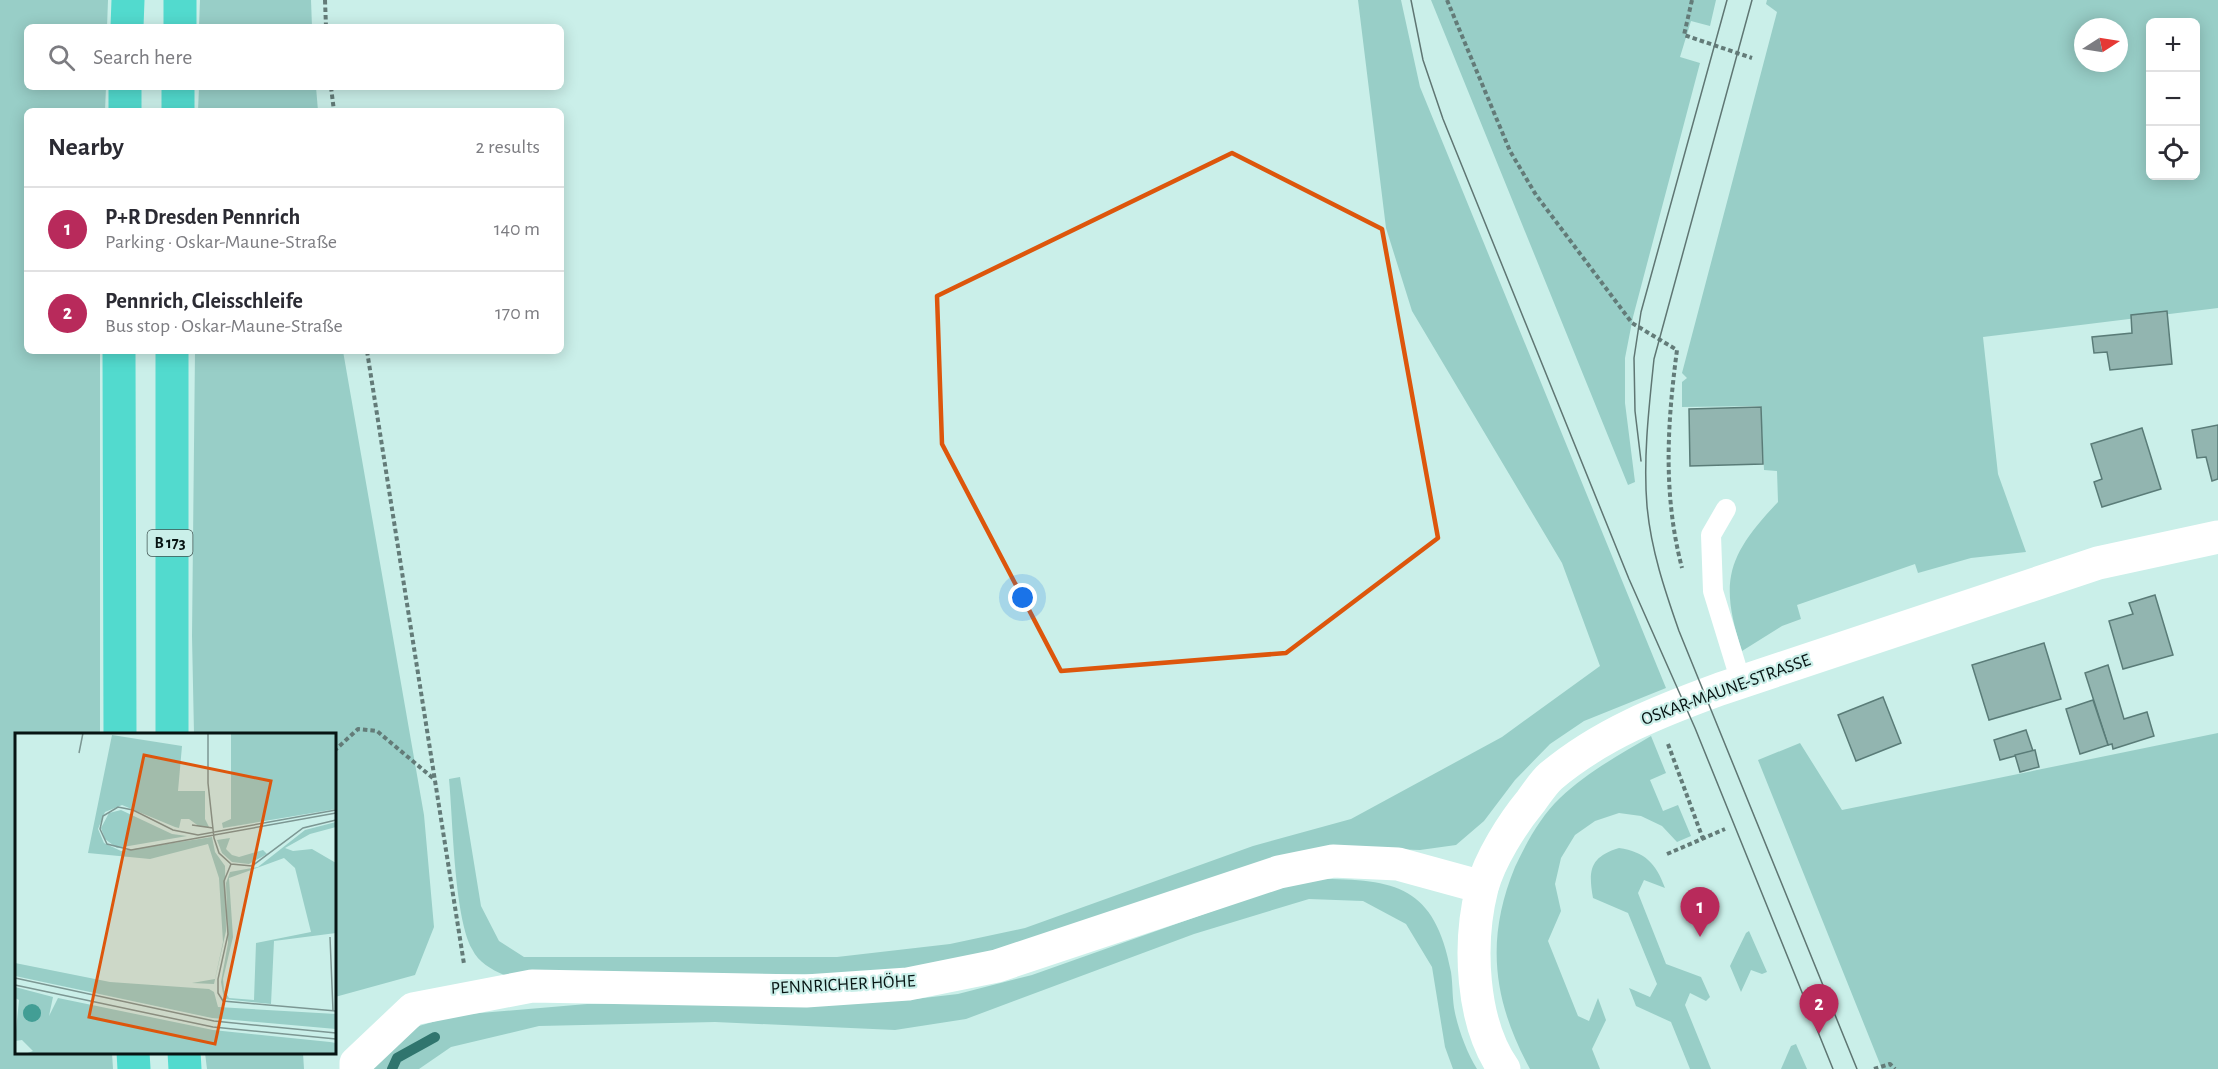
<!DOCTYPE html>
<meta charset="utf-8">
<style>
:root{--surface:#fff;--page:#f2f2f3;--text:#2b2b33;--muted:#7c7c81;--line:#e1e1e2;--accent:#b82a5b}
body{margin:0;font-family:"Alegreya Sans",sans-serif;background:var(--page);color:var(--text)}
.controls{position:absolute;right:18px;top:18px;display:grid;overflow:hidden;border-radius:9px;box-shadow:0 3px 15px #0003}
.controls button{width:54px;height:54px;display:grid;place-items:center;padding:0;border:0;border-bottom:2px solid var(--line);background:var(--surface);color:var(--text);font:30px sans-serif}
.compass{position:absolute;left:2074px;top:18px;width:54px;height:54px;border-radius:50%;background:var(--surface);box-shadow:0 3px 15px #0003;rotate:78deg}
.you{position:absolute;left:1023px;top:598px;width:21px;height:21px;margin:-15px;border:4px solid #fff;border-radius:50%;background:#1a73e8;box-shadow:0 0 0 9px #1a73e833}
.badge{display:grid;place-items:center;width:39px;height:39px;border-radius:50%;background:var(--accent);color:#fff;font-size:20px;font-weight:700}
.pin{position:absolute;translate:-50% -50px;filter:drop-shadow(0 2px 3px #0008)}
.pin::after{content:'';position:absolute;top:32px;width:21px;height:18px;background:inherit;clip-path:polygon(0 0,100% 0,50% 100%)}
.list{margin:0;padding:0;list-style:none}
h2{display:flex;justify-content:space-between;align-items:center;height:78px;margin:0;padding:0 24px;font-size:26px}
h2 small{font-size:20px;font-weight:400;color:var(--muted)}
.list li{display:grid;grid-template-columns:39px 1fr auto;gap:18px;align-items:center;box-sizing:border-box;height:84px;padding:0 24px;border-top:2px solid var(--line)}
.list b{display:block;font-size:22px;white-space:nowrap}
.list p{margin:0;font-size:20px;white-space:nowrap;color:var(--muted)}
.list em{font-size:20px;font-style:normal;color:var(--muted)}
.icon{flex:none;width:33px;height:33px;fill:none;stroke:currentColor;stroke-width:2;stroke-linecap:round;stroke-linejoin:round}
.map{position:relative;flex:none;width:2218px;height:1069px;overflow:hidden}
.search{position:absolute;background:var(--surface);box-shadow:0 3px 15px #0003;left:24px;top:24px;width:540px;height:66px;display:flex;align-items:center;gap:15px;box-sizing:border-box;padding:0 21px;border-radius:9px;color:var(--muted);font-size:22px}
.panel{position:absolute;background:var(--surface);box-shadow:0 3px 15px #0003;left:24px;top:108px;width:540px;height:246px;border-radius:9px}
.map>svg:first-child{display:block}
.green{fill:#98cec7;fill-rule:evenodd}
.lines{fill:none;stroke-linecap:round;stroke-linejoin:round}
.stream{stroke:#30756e;stroke-width:10}
.building{fill:#92b5b0;stroke:#5a7c78;stroke-width:1.5}
.path{stroke:#637b78;stroke-width:4;stroke-dasharray:4.5 3;stroke-linecap:butt}
.service{stroke:#fff;stroke-width:20}
.minor{stroke:#fff;stroke-width:33}
.tertiary{stroke:#fff;stroke-width:33}
.trunk{stroke:#52dace;stroke-width:33}
.tram{stroke:#5f7673;stroke-width:1.5}
.marked{fill:none;stroke:#dd560c;stroke-width:4.5;stroke-linejoin:round}
.labels{text-anchor:middle;dominant-baseline:central;stroke-width:4.5;stroke-linejoin:round;paint-order:stroke}
.shield{fill:#caefe9;stroke:#425653;stroke-width:1.5}
.shield-label{font-size:16px;font-weight:bold;fill:#071413}
.street-label{font-size:18px;fill:#071413;stroke:#caefe9}
.inset-road{fill:none;stroke:#7c9793;stroke-width:1.5}
.view{fill:#dd560c;fill-opacity:0.15;stroke:#dd560c;stroke-width:3}
.inset-edge{fill:none;stroke:#071413;stroke-width:3}
</style>
<div class="map">
<svg width="2218" height="1069" viewBox="0 0 2218 1069">
<rect width="100%" height="100%" fill="#caefe9"/>
<g class="green">
<path d="M0 0H108L107 27H27V87H106L105 111H27V351H100V734H16V1052L112 1053 113 1069H0Z"/>
<path d="M200 0H311L312 27H199Z"/>
<path d="M1358 0H1401L1420 87 1666 688 1584 721 1550 744 1515 780 1484 821 1456 845 1420 850 1360 848 1035 944 929 967 835 974 504 975C491 969 479 963 472 949 454 916 453 820 449 779L460 777 481 906 499 941 524 957H837L950 944 1025 928 1253 846 1351 819 1502 737 1600 666 1562 563 1412 311 1386 228Z"/>
<path d="M1431 0H1716L1710 26 1691 21 1680 57 1700 63 1633 317 1625 358V403L1635 482 1628 485Z"/>
<path d="M1767 0H2218V308L1983 337 1998 474 2026 552 1971 558 1918 573 1915 564 1797 605 1801 619 1782 626 1742 651C1719 581 1727 556 1778 502L1777 471 1764 470 1761 406 1682 407V382L1687 378 1682 373 1777 12 1766 4ZM2150 22H2196V176H2150ZM2083 27H2119V63H2083Z"/>
<path d="M199 87H316L318 111H198Z"/>
<path d="M195 351H343L424 815 434 927 415 975 335 997 334 734H194L192 636Z"/>
<path d="M2218 733V1069H1882L1758 760 1800 743 1842 810Z"/>
<path d="M1651 736 1666 773 1650 780 1663 811 1678 805 1691 836 1677 842 1662 826 1641 816 1619 813 1595 821 1575 835 1561 858 1555 884 1561 911 1548 941 1578 1016 1589 1021 1598 998 1606 1020 1592 1049 1600 1069H1530C1493 1001 1485 940 1515 867 1526 843 1541 816 1560 798 1586 773 1619 755 1651 736Z"/>
<path d="M1619 848C1645 852 1656 863 1665 888L1644 880 1638 893 1666 964 1701 977 1710 997 1706 1001 1690 993 1685 1005 1711 1069H1690L1671 1022 1636 1006 1629 988 1650 997 1657 984 1628 913 1593 898C1588 870 1590 857 1619 848Z"/>
<path d="M1318 879C1396 879 1435 886 1451 972 1453 985 1452 999 1455 1013 1459 1031 1467 1053 1477 1069H1453L1445 1047 1432 967 1406 924 1363 901 1309 899 1194 934 966 1019 895 1030 715 1022 539 1026 451 1047 419 1069H373L387 1044 419 1026 456 1015 587 1004 915 999 958 994 1032 975 1286 885Z"/>
<path d="M1749 931 1767 972 1762 974 1751 970 1741 992 1730 966 1746 933Z"/>
<path d="M1796 1044 1807 1069H1781L1791 1046Z"/>
<path d="M205 1053H303L304 1069H207Z"/>
</g>
<g class="lines">
<path class="stream" d="M392 1069 397 1058 435 1037"/>
</g>
<g class="building">
<path d="M2167 311 2172 364 2110 370 2107 352 2094 353 2092 337 2132 333 2131 315Z"/>
<path d="M1761 407 1763 464 1690 466 1689 409Z"/>
<path d="M2218 425V479L2212 481 2206 457 2197 458 2192 430Z"/>
<path d="M2142 428 2161 489 2102 507 2094 482 2102 479 2091 444Z"/>
<path d="M2155 595 2173 655 2123 669 2109 621 2133 614 2129 603Z"/>
<path d="M2044 643 2061 699 1989 720 1972 665Z"/>
<path d="M2108 665 2124 719 2147 712 2154 736 2113 749 2112 744 2108 745 2085 673Z"/>
<path d="M1883 697 1901 743 1856 761 1838 715Z"/>
<path d="M2093 700 2108 745 2080 754 2066 709Z"/>
<path d="M2026 730 2033 751 2000 760 1994 740Z"/>
<path d="M2035 750 2039 767 2020 772 2015 755Z"/>
</g>
<g class="lines">
<g class="path">
<path d="M325 0 326 27"/>
<path d="M1447 0 1510 151 1536 195 1632 323 1677 350C1667 425 1663 495 1682 568"/>
<path d="M1692 0 1684 35 1752 58"/>
<path d="M331 87 334 111"/>
<path d="M367 351 464 964"/>
<path d="M1668 744 1703 839"/>
<path d="M334 751 358 729 377 731 434 779"/>
<path d="M1667 854 1725 829"/>
<path d="M1874 1069 1890 1064 1895 1069"/>
</g>
<path class="service" d="M1726 509 1711 535 1713 591 1741 682"/>
<path class="minor" d="M356 1069V1063L413 1009 532 986 806 991 908 984 997 966 1279 872 1333 861 1398 864 1482 887"/>
<path class="tertiary" d="M1504 1069C1471 1022 1468 943 1482 888 1490 859 1512 824 1531 801 1537 793 1543 783 1551 776 1601 734 1660 711 1720 689L2098 563 2218 537"/>
<g class="trunk">
<path d="M127 27 128 0"/>
<path d="M180 27V0"/>
<path d="M125 111V87"/>
<path d="M178 111V87"/>
<path d="M119 351 120 734"/>
<path d="M172 351V734"/>
<path d="M133 1052 134 1069"/>
<path d="M184 1052 185 1069"/>
</g>
<g class="tram">
<path d="M1411 0 1423 60 1443 119 1629 579 1695 728 1833 1069"/>
<path d="M1752 0 1654 359C1649 407 1643 458 1647 506 1651 550 1665 591 1679 631L1857 1069"/>
<path d="M1641 461 1635 411 1634 358 1641 312 1727 0"/>
</g>
</g>
<path class="marked" d="M1232 153 1382 229 1438 538 1286 653 1061 671 942 444 937 296Z"/>
<g class="labels">
<rect class="shield" x="147.5" y="530" width="45" height="26" rx="4.5"/>
<g class="shield-label">
<text x="170" y="543">B 173</text>
</g>
<g class="street-label">
<text transform="translate(1726 690) rotate(-20)">OSKAR-MAUNE-STRASSE</text>
<text transform="translate(843 985) rotate(-3)">PENNRICHER HÖHE</text>
</g>
</g>
<g transform="translate(15 733)">
<rect width="321" height="321" fill="#caefe9"/>
<path d="M216 0H321V76L208 95 207 90 216 86ZM97 2 167 13 163 58H190V86L194 94H185L174 86H166L164 95 160 94 107 72 90 79 83 96 89 110 106 118 197 104 200 119 210 133 211 198 199 251 177 250 200 246 208 209 204 145 193 111 135 126 73 120ZM106 77 157 101 172 103 102 115 90 106 86 95 94 80ZM321 89V94L295 101 270 115 278 118 297 116 321 130V200L259 208 256 271 209 266 206 249 213 210 211 150 215 139 243 134 290 97ZM269 125 280 135 296 199 241 210 239 267 214 265 209 257 208 246 218 204 214 145ZM215 105 211 116 217 122 224 124 248 117 252 121 234 131 217 129 207 120 202 107ZM0 230 95 249 194 256 199 259 203 274 321 281V296L197 285 0 243ZM0 254 38 264 34 283 43 265 198 297 315 309 321 310V321H10L18 318 7 307 0 308 4 267 0 265Z" fill="#98cec7" fill-rule="evenodd"/>
<path d="M8 280a9 9 0 1 1 18 0a9 9 0 1 1-18 0Z" fill="#429e95"/>
<path class="inset-road" d="M193 0V50L199 105 204 120 216 131 237 133 288 95 321 87M64 20 68 0M321 77 183 102 158 97 118 77 103 74 88 83 85 96 92 111 116 117 321 80M177 92 198 95M216 131 209 148 213 201 203 246V260L208 268 321 278M315 204 318 278M0 245 199 288 321 300M0 252 198 294 321 306"/>
<path class="view" d="M129 22 256 48 200 311 74 284Z"/>
<rect width="321" height="321" class="inset-edge"/>
</g>
</svg>
<div class="controls">
<button>+</button>
<button>−</button>
<button><svg class="icon" aria-label="locate" viewBox="0 0 24 24"><circle cx="12" cy="12" r="6"/><path d="M12 2v4M12 18v4M2 12h4M18 12h4"/></svg></button>
</div>
<svg class="compass" viewBox="-18 -18 36 36"><path d="M0-13l5 13h-10z" fill="#e53935"/><path d="M0 13l5-13h-10z" fill="#7c7c81"/></svg>
<div class="you"></div>
<div class="pin badge" style="left:1700px;top:937px">1</div>
<div class="pin badge" style="left:1819px;top:1034px">2</div>
<div class="search"><svg class="icon" aria-label="search" viewBox="0 0 24 24"><circle cx="10" cy="10" r="6"/><path d="M15 15l6 6"/></svg>Search here</div>
<section class="panel">
<h2>Nearby<small>2 results</small></h2>
<ul class="list">
<li><span class="badge">1</span><div><b>P+R Dresden Pennrich</b><p>Parking · Oskar-Maune-Straße</p></div><em>140 m</em></li>
<li><span class="badge">2</span><div><b>Pennrich, Gleisschleife</b><p>Bus stop · Oskar-Maune-Straße</p></div><em>170 m</em></li>
</ul>
</section>
</div>
